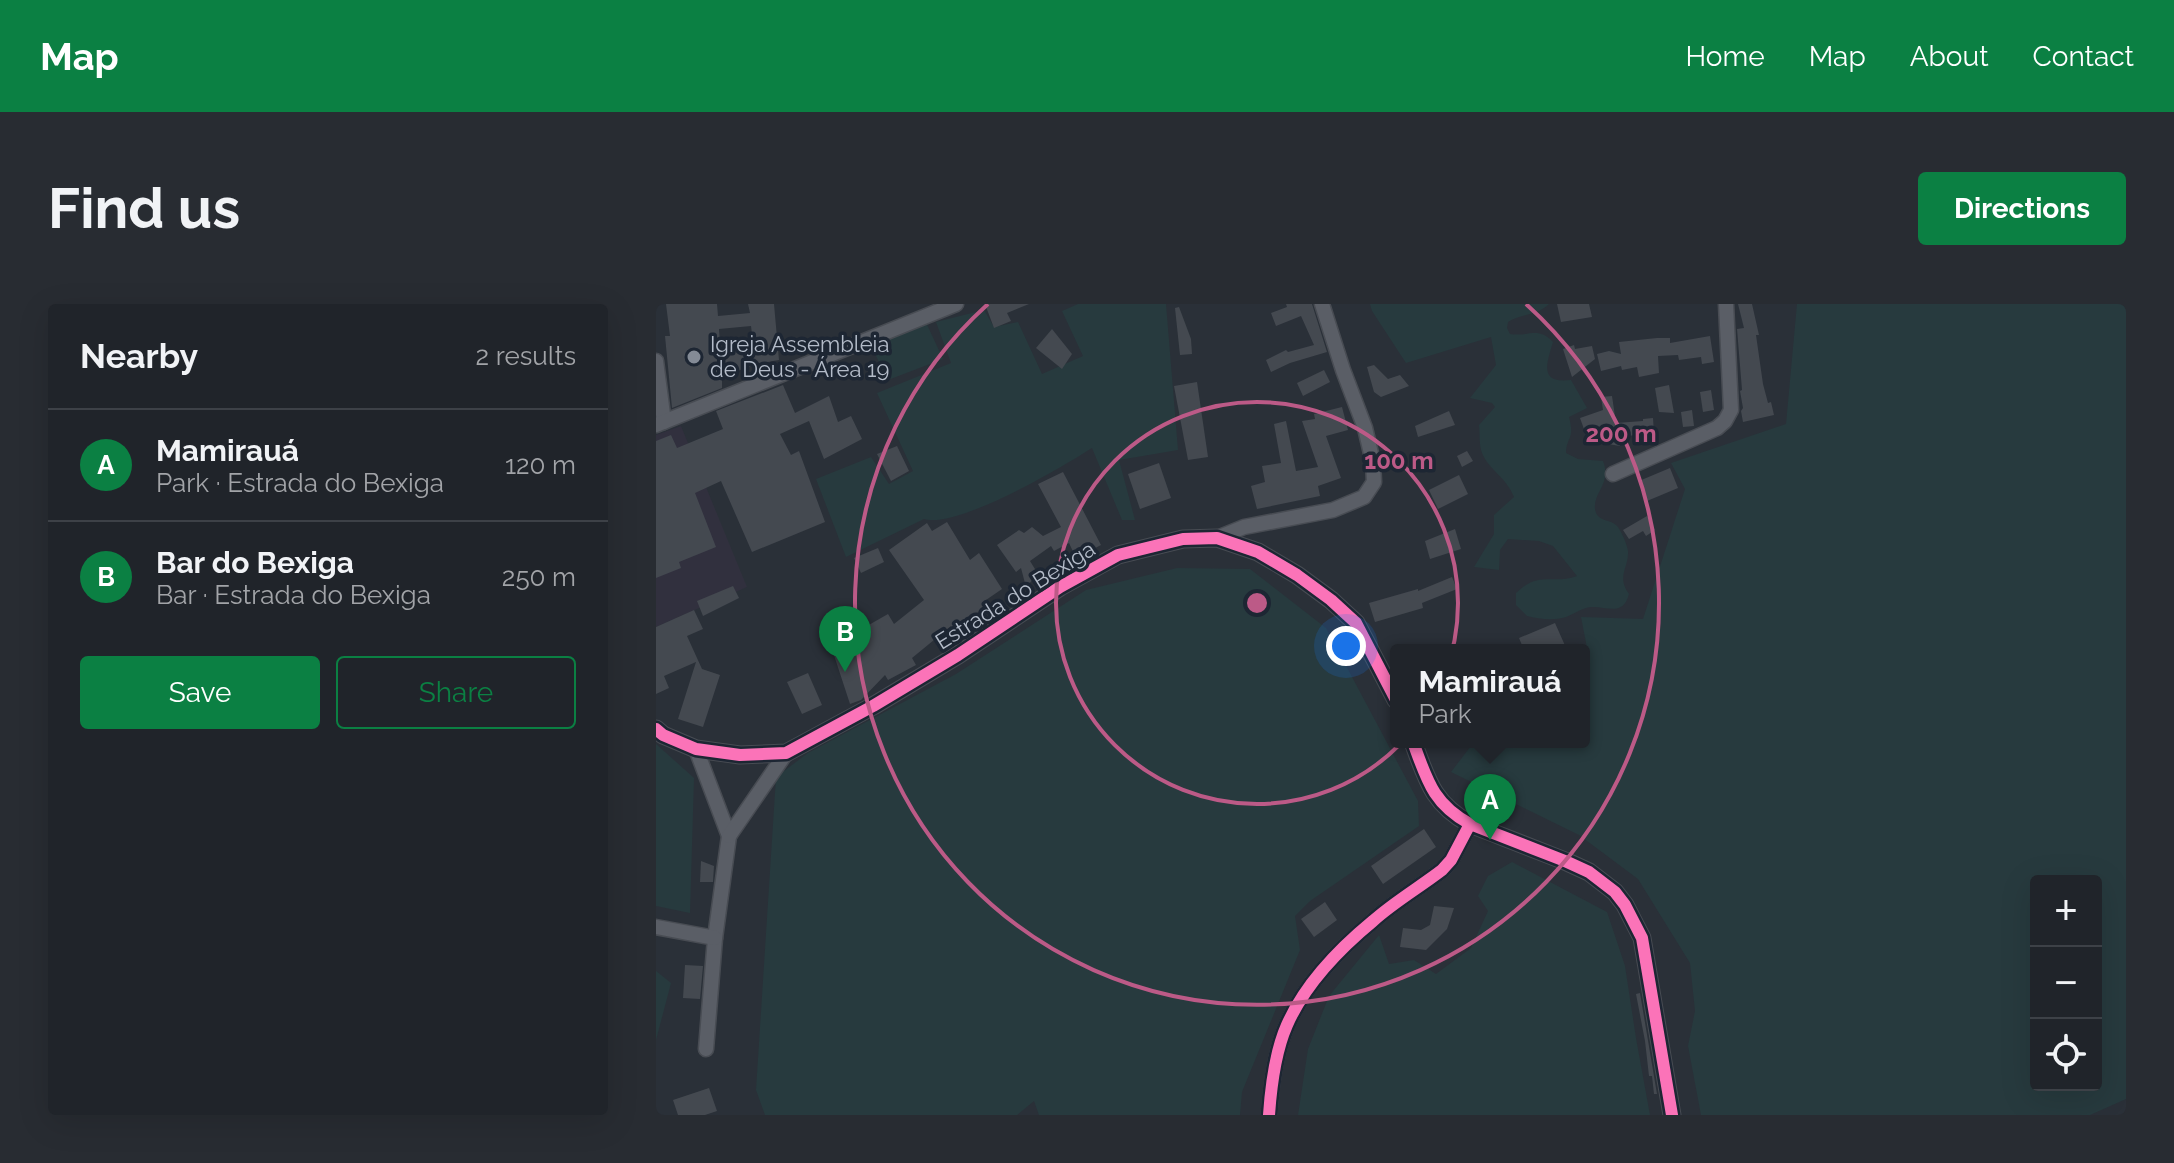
<!DOCTYPE html>
<meta charset="utf-8">
<style>
:root{--surface:#20242a;--page:#282c32;--text:#f1f3f6;--muted:#a2a4a8;--line:#3d4147;--accent:#0b8043}
body{margin:0;font-family:Raleway,sans-serif;background:var(--page);color:var(--text)}
.controls{position:absolute;right:24px;bottom:24px;display:grid;overflow:hidden;border-radius:8px;box-shadow:0 8px 32px #0002}
.controls button{width:72px;height:72px;display:grid;place-items:center;padding:0;border:0;border-bottom:2px solid var(--line);background:var(--surface);color:var(--text);font:40px sans-serif}
.you{position:absolute;left:690px;top:342px;width:28px;height:28px;margin:-20px;border:6px solid #fff;border-radius:50%;background:#1a73e8;box-shadow:0 0 0 12px #1a73e833}
.badge{display:grid;place-items:center;width:52px;height:52px;border-radius:50%;background:var(--accent);color:#fff;font-size:26px;font-weight:700}
.pin{position:absolute;translate:-50% -66px;filter:drop-shadow(0 2px 4px #0008)}
.pin::after{content:'';position:absolute;top:42px;width:28px;height:24px;background:inherit;clip-path:polygon(0 0,100% 0,50% 100%)}
.popup{position:absolute;left:734px;top:340px;width:200px;height:104px;box-sizing:border-box;display:grid;place-content:center;border-radius:8px;background:var(--surface);filter:drop-shadow(0 2px 6px #0005);font-size:26px;white-space:nowrap;color:var(--muted)}
.popup b{font-size:30px;color:var(--text)}
.popup::after{content:'';position:absolute;left:50%;top:100%;margin-left:-16px;border:16px solid transparent;border-top-color:var(--surface)}
.list{margin:0;padding:0;list-style:none}
h2{display:flex;justify-content:space-between;align-items:center;height:104px;margin:0;padding:0 32px;font-size:34px}
h2 small{font-size:26px;font-weight:400;color:var(--muted)}
.list li{display:grid;grid-template-columns:52px 1fr auto;gap:24px;align-items:center;box-sizing:border-box;height:112px;padding:0 32px;border-top:2px solid var(--line)}
.list b{display:block;font-size:30px;white-space:nowrap}
.list p{margin:0;font-size:26px;white-space:nowrap;color:var(--muted)}
.list em{font-size:26px;font-style:normal;color:var(--muted)}
.actions{display:flex;gap:16px;padding:24px 32px}
.actions a{flex:1;padding:18px 0;border:2px solid var(--accent);border-radius:8px;text-align:center;font-size:28px;color:var(--accent)}
.actions .main{background:var(--accent);color:#fff}
.icon{flex:none;width:44px;height:44px;fill:none;stroke:currentColor;stroke-width:2;stroke-linecap:round;stroke-linejoin:round}
.map{position:relative;flex:none;width:1470px;height:811px;overflow:hidden;border-radius:8px}
header{display:flex;align-items:center;gap:48px;box-sizing:border-box;height:112px;padding:0 40px;background:var(--accent);color:#fff}
header strong{font-size:38px}
nav{display:flex;gap:44px;margin-inline-start:auto;font-size:28px}
.intro{display:flex;align-items:center;justify-content:space-between;box-sizing:border-box;height:192px;padding:0 48px}
h1{margin:0;font-size:56px}
.button{padding:20px 36px;border-radius:8px;background:var(--accent);color:#fff;font-size:28px;font-weight:700}
main{display:flex;gap:48px;padding:0 48px}
aside{flex:1;background:var(--surface);border-radius:8px;box-shadow:0 8px 32px #0002}
.map>svg:first-child{display:block}
.medical{fill:#31303e}
.green{fill:#273a3e;fill-rule:evenodd}
.building{fill:#444950;fill-rule:evenodd}
.lines{fill:none;stroke-linecap:round;stroke-linejoin:round}
.minor-casing{stroke:#484c53;stroke-width:17}
.tertiary-casing{stroke:#484c53;stroke-width:19}
.minor{stroke:#5a5e66;stroke-width:14}
.tertiary{stroke:#5a5e66;stroke-width:16}
.cycleway-casing{stroke:#1d2633;stroke-width:17}
.cycleway{stroke:#fb73b8;stroke-width:12}
.ring{fill:none;stroke:#bc5a87;stroke-width:4}
.poi-dot{fill:#848b96;stroke:#1d2633;stroke-width:3}
.labels{text-anchor:middle;dominant-baseline:central;stroke-width:7;stroke-linejoin:round;paint-order:stroke}
.poi-label{font-size:22px;fill:#b4bcc9;stroke:#1d2633;text-anchor:start}
.street-label{font-size:22px;fill:#b4bcc9;stroke:#1d2633}
.centre{fill:#bc5a87;stroke:#1d2633;stroke-width:4}
.ring-label{font-size:24px;text-anchor:middle;font-weight:bold;fill:#bc5a87;stroke:#1d2633;stroke-width:7;stroke-linejoin:round;paint-order:stroke}
</style>
<header>
<strong>Map</strong>
<nav><a>Home</a><a>Map</a><a>About</a><a>Contact</a></nav>
</header>
<div class="intro"><h1>Find us</h1><a class="button">Directions</a></div>
<main>
<aside>
<h2>Nearby<small>2 results</small></h2>
<ul class="list">
<li><span class="badge">A</span><div><b>Mamirauá</b><p>Park · Estrada do Bexiga</p></div><em>120 m</em></li>
<li><span class="badge">B</span><div><b>Bar do Bexiga</b><p>Bar · Estrada do Bexiga</p></div><em>250 m</em></li>
</ul>
<div class="actions"><a class="main">Save</a><a>Share</a></div>
</aside>
<div class="map">
<svg width="1470" height="811" viewBox="0 0 1470 811">
<rect width="100%" height="100%" fill="#2a3038"/>
<path class="medical" d="M25 122 91 283 0 323V131Z"/>
<g class="green">
<path d="M422 0H510L522 146 463 156 479 216H466L436 144C405 164 301 225 268 215L190 253 160 175 215 153 233 180 257 167 221 89 295 59 280 18 328 6 338 23 362 18 386 70 427 52 406 7Z"/>
<path d="M714 0H893C881 12 866 9 852 18L851 24 854 30C873 33 882 22 897 38 891 59 882 80 915 76L931 104 913 113C919 136 911 131 910 149L922 155 947 157C956 180 937 188 939 205 941 219 955 214 962 223 966 229 971 240 972 247 973 264 960 272 973 290 967 313 951 302 935 303 926 304 918 310 910 313 897 317 883 315 871 312L860 301V289C883 266 897 281 921 272L897 242 883 237 852 235 844 246 843 266 818 263 838 230V211L858 193C850 173 833 166 826 149 823 141 824 130 823 121L839 103 836 99 814 94 840 61 835 33 750 59 716 7Z"/>
<path d="M1141 0H1470V795L1434 811H1045L1032 742 1039 707 1034 659 982 575 923 531 795 468 818 438H928V350L932 349 925 313 987 315 1029 185 1015 159 1130 120ZM1380 577H1440V781H1380Z"/>
<path d="M267 12 287 55 232 76 215 42Z"/>
<path d="M521 264 594 265 670 324 762 497 763 522 654 597 639 612 644 646 586 788 584 811H383L378 797 361 811H109L100 786 120 473 152 449 300 370 430 286Z"/>
<path d="M0 440 38 474 34 609 0 602Z"/>
<path d="M856 558 951 608 969 662 980 734 994 811H642L652 745 673 692 723 631 733 660 758 656 780 670 815 644 832 607 822 592 832 572Z"/>
<path d="M0 667 15 679 0 736Z"/>
</g>
<g class="building">
<path d="M10 0H61L62 12 94 9 92 0H118L123 56 100 60 66 73V84L16 104 9 32H14ZM95 22 97 39 65 53 63 25Z"/>
<path d="M329 0H373L351 9 355 17 338 24Z"/>
<path d="M630 0H656L671 48 634 59 615 68 610 56 630 46 632 48 658 41 645 12 620 22 615 9 631 3Z"/>
<path d="M901 0H933L936 13 905 18Z"/>
<path d="M1082 0H1096L1103 31H1100L1107 80 1112 99 1115 98 1118 111 1087 118 1085 107 1087 104 1084 87 1086 86 1081 25 1088 24Z"/>
<path d="M523 3 535 35 536 50 524 51 519 4Z"/>
<path d="M396 25 416 50 406 65 380 44Z"/>
<path d="M1054 32 1058 58 1046 60 1045 53 1023 56 1022 51 1002 52 1003 69 983 73 981 63 966 66 965 62 945 67 941 50 953 47 965 50 963 38 1001 34H1014V39Z"/>
<path d="M918 41 919 45 936 42 939 55 916 73 907 45Z"/>
<path d="M718 61 732 75 744 71 753 82 725 93 718 88 711 63Z"/>
<path d="M668 66 674 78 647 92 641 79Z"/>
<path d="M541 78 552 153 532 156 518 82Z"/>
<path d="M127 81 139 109 173 92 182 118 195 112 206 135 168 155 153 117 124 130 135 151 143 147 169 218 96 248 65 177 39 189 60 243 23 258 25 264 0 274V137L15 131 21 144 67 125 60 107Z"/>
<path d="M1013 81 1018 109 1003 108 999 84Z"/>
<path d="M1055 86 1058 106 1047 108 1044 88Z"/>
<path d="M956 92 960 119 987 117V115L997 114 998 129 962 133 964 142 952 140 951 133 933 139 924 114 947 106 945 93Z"/>
<path d="M686 103 692 126 670 132 685 174 662 182 664 192 601 205 595 182 609 178 606 162 625 159 618 120 630 117 640 167 662 163 646 117 659 115 658 110Z"/>
<path d="M1036 106 1038 122 1027 123 1025 108Z"/>
<path d="M793 107 799 121 762 133 759 122Z"/>
<path d="M241 142 253 167 235 177 221 150Z"/>
<path d="M811 147 817 157 806 163 801 152Z"/>
<path d="M503 159 515 194 484 205 472 170Z"/>
<path d="M1014 164 1022 184 991 197 983 177Z"/>
<path d="M407 168 445 241 420 254 413 239 398 247 395 242 374 257 382 270 370 283 365 264 360 268 341 241 363 226 368 229 376 223 387 232 405 223 382 180Z"/>
<path d="M803 171 812 190 782 205 773 186Z"/>
<path d="M991 212 999 226 990 232 987 227 973 235 967 226Z"/>
<path d="M291 218 314 256 323 249 346 285 330 296 337 306 300 330 295 322 256 354 260 361 232 376 229 371 205 396 194 400 176 345 211 339 204 326 232 310 238 320 268 296 233 246 271 219 276 227Z"/>
<path d="M799 225 805 245 774 255 769 237Z"/>
<path d="M222 244 228 258 205 269 198 254Z"/>
<path d="M796 273 801 285 766 299 767 304 719 318 713 299 762 285V287Z"/>
<path d="M77 282 83 294 47 312 41 297Z"/>
<path d="M38 306 47 325 31 332 46 365 64 371 47 423 22 415 40 358 8 372 13 384 0 390V323Z"/>
<path d="M899 319 911 346H895L893 342 885 346H868L863 334Z"/>
<path d="M152 369 166 401 146 410 131 378Z"/>
<path d="M768 525 780 543 727 580 715 562Z"/>
<path d="M45 557 58 562 57 578H44Z"/>
<path d="M669 598 681 616 658 633 645 615Z"/>
<path d="M778 602 798 604 791 625 770 646 744 643 747 624 765 626 774 621Z"/>
<path d="M29 661 47 662 44 695 27 694Z"/>
<path d="M984 689 1001 790H998L996 772H993L989 737 980 690Z"/>
<path d="M53 784 61 807 49 811H22L17 796Z"/>
</g>
<g class="lines">
<defs>
<g id="minor">
<path d="M0 57 8 118"/>
<path d="M0 121 300 0"/>
<path d="M957 170 1061 124 1069 117 1075 106 1070 0"/>
<path d="M561 234 588 223 677 206 708 193 718 178 717 158 709 124 687 66 666 0"/>
<path d="M40 445 73 532 59 634 50 745"/>
<path d="M73 532 130 449"/>
<path d="M0 623 59 634"/>
<path d="M613 811C615 782 619 748 631 721 649 680 683 645 717 617 738 598 764 583 786 566L795 556 814 520"/>
</g>
<g id="tertiary">
<path d="M0 425 7 431 40 445 84 451 130 449 217 402 302 351 404 283 462 251 527 235 561 234 602 248 641 271 675 296 700 319 740 396"/>
<path d="M757 438C771 476 777 500 814 520L909 557 933 568 959 588 969 601 986 634 1016 811"/>
</g>
</defs>
<use href="#minor" class="minor-casing"/>
<use href="#tertiary" class="tertiary-casing"/>
<use href="#minor" class="minor"/>
<use href="#tertiary" class="tertiary"/>
<defs>
<g id="cycleway">
<path d="M0 425 7 431 40 445 84 451 130 449 217 402 302 351 404 283 462 251 527 235 561 234 602 248 641 271 675 296 700 319 740 396"/>
<path d="M757 438C771 476 777 500 814 520L909 557 933 568 959 588 969 601 986 634 1016 811"/>
<path d="M613 811C615 782 619 748 631 721 649 680 683 645 717 617 738 598 764 583 786 566L795 556 814 520"/>
</g>
</defs>
<use href="#cycleway" class="cycleway-casing"/>
<use href="#cycleway" class="cycleway"/>
</g>
<g class="ring">
<circle cx="601" cy="299" r="201"/>
<path d="M870 0A402 402 0 1 1 332 0"/>
</g>
<circle class="poi-dot" cx="38" cy="53" r="8"/>
<g class="labels">
<g class="poi-label">
<text x="54" y="40">Igreja Assembleia<tspan x="54" dy="25">de Deus - Área 19</tspan></text>
</g>
<g class="street-label">
<text transform="translate(359 291) rotate(-32)">Estrada do Bexiga</text>
</g>
</g>
<circle cx="601" cy="299" r="12" class="centre"/>
<g class="ring-label">
<text x="965" y="138">200 m</text>
<text x="743" y="165">100 m</text>
</g>
</svg>
<div class="controls">
<button>+</button>
<button>−</button>
<button><svg class="icon" aria-label="locate" viewBox="0 0 24 24"><circle cx="12" cy="12" r="6"/><path d="M12 2v4M12 18v4M2 12h4M18 12h4"/></svg></button>
</div>
<div class="you"></div>
<div class="pin badge" style="left:834px;top:536px">A</div>
<div class="popup"><b>Mamirauá</b>Park</div>
<div class="pin badge" style="left:189px;top:368px">B</div>
</div>
</main>
